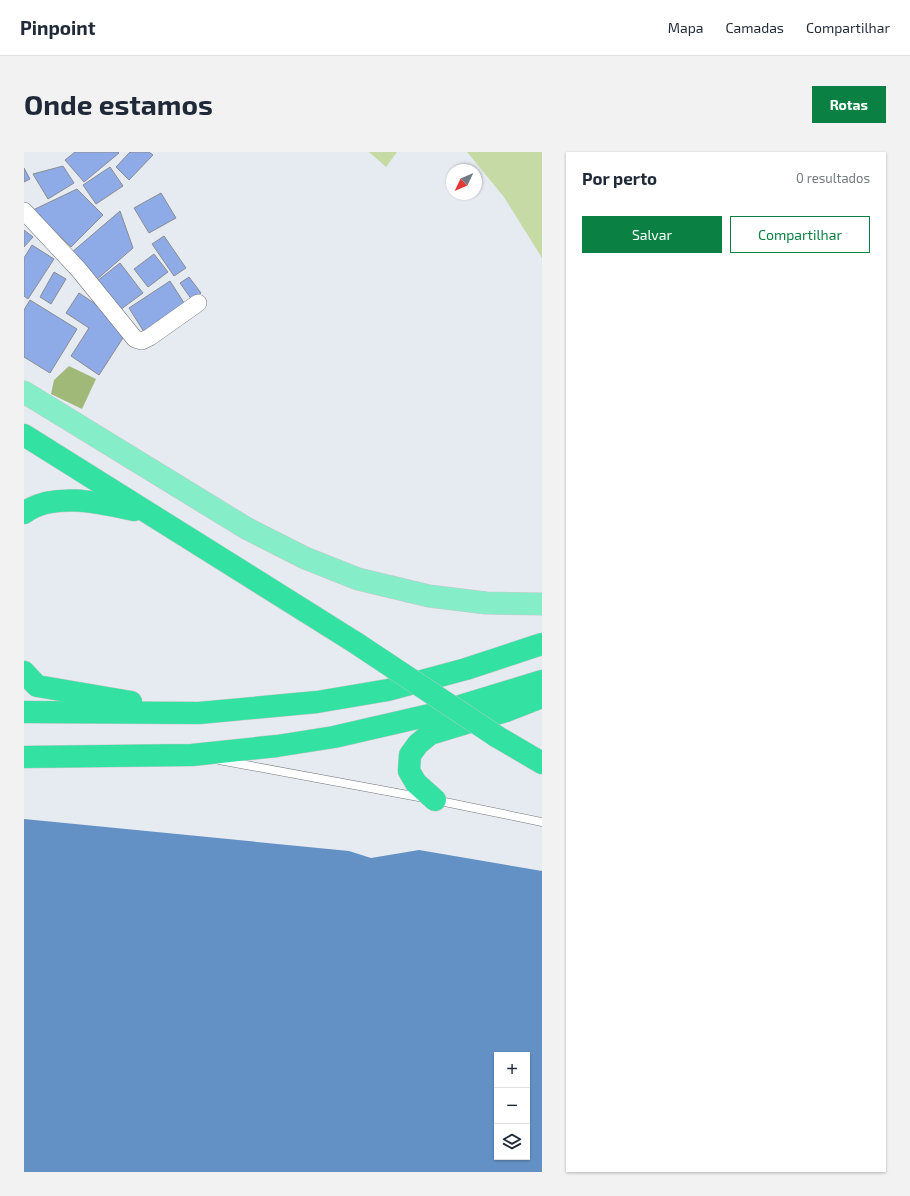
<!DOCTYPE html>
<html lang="pt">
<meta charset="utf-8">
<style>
:root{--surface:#fff;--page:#f2f2f3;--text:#1f2937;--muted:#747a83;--line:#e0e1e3;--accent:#0b8043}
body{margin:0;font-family:"Exo 2",sans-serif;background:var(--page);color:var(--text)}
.controls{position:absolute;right:12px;bottom:12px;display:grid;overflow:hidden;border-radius:0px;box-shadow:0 1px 3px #0004}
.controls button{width:36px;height:36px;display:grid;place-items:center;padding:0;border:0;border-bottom:1px solid var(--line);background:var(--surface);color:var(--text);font:20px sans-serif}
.compass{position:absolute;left:422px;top:12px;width:36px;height:36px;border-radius:50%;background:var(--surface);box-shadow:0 1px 3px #0004;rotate:226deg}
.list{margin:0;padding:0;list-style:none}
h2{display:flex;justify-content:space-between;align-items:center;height:52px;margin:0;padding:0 16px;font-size:17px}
h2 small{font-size:13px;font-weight:400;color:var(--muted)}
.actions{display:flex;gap:8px;padding:12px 16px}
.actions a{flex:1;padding:9px 0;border:1px solid var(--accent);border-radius:0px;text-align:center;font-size:14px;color:var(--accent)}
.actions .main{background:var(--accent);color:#fff}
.icon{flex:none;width:22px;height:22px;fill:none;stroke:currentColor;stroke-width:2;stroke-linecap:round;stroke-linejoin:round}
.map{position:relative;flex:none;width:518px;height:1020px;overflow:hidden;border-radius:0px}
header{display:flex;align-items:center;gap:24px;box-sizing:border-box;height:56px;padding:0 20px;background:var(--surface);border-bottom:1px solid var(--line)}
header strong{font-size:19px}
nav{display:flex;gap:22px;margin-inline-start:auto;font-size:14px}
.intro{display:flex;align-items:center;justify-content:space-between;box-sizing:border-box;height:96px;padding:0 24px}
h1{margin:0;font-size:28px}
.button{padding:10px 18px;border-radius:0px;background:var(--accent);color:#fff;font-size:14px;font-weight:700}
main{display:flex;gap:24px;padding:0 24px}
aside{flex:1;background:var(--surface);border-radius:0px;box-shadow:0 1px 3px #0004}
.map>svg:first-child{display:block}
.green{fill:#c6daa6}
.forest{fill:#a0b978}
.water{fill:#6491c5;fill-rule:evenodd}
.building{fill:#8eabe7;stroke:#898c92}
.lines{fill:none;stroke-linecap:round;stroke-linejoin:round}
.service-casing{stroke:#73767c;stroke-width:9}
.minor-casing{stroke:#73767c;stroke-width:18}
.primary-casing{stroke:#c7c8c8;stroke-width:23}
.motorway-casing{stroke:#c7c8c8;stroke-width:23}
.service{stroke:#fff;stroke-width:8}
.minor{stroke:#fff;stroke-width:17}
.primary{stroke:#85eec8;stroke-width:22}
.motorway{stroke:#33e2a3;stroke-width:22}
.motorway-bridge-casing{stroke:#c7c8c8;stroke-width:23;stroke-linecap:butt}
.motorway-bridge{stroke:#33e2a3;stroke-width:22}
</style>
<header>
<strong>Pinpoint</strong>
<nav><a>Mapa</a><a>Camadas</a><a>Compartilhar</a></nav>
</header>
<div class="intro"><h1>Onde estamos</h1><a class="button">Rotas</a></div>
<main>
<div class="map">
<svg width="518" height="1020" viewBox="0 0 518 1020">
<rect width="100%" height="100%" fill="#e6eaf1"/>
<g class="green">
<path d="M345 0H373L362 15Z"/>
<path d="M443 0H518V106L480 45Z"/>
</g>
<path class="forest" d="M45 214 72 227 58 257 27 242 30 228Z"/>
<path class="water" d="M0 667 325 699 347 706 395 698 518 719V1020H0ZM473 903H503V1005H473Z"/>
<g class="building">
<path d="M51 0H94L95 1 60 30 41 8Z"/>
<path d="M106 0H125L129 3 105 28 92 15Z"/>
<path d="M39 14 50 31 24 47 9 22Z"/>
<path d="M86 15 99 34 72 52 59 33Z"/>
<path d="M0 16 6 27 0 30Z"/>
<path d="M53 37 79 63 47 95 9 58Z"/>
<path d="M137 41 152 66 125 81 110 56Z"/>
<path d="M96 59 109 96 71 129 47 101Z"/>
<path d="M0 78 9 85 0 95Z"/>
<path d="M140 84 162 116 150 124 128 92Z"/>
<path d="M8 93 30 107 4 147 0 144V106Z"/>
<path d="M130 102 144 120 124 135 110 117Z"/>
<path d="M96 111 119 141 96 158 73 129Z"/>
<path d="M30 120 42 127 27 152 16 145Z"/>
<path d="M165 125 177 141 168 148 156 131Z"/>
<path d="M146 129 162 154 120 180 105 156Z"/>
<path d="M55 141 106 175 75 223 47 204 65 176 42 161Z"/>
<path d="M6 148 53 177 26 221 0 205V158Z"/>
</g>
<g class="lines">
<defs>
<g id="service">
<path d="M195 608 400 646"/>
<path d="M411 648 518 670"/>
</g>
<path id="minor" d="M0 59 55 118 111 187 118 189 126 185 174 151"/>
<path id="primary" d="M0 240 222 376 281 406 334 427 405 444 462 451 518 452"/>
<g id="motorway">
<path d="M0 283 332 491"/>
<path d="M0 361C28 339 78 351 110 358"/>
<path d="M0 520 13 534 107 550"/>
<path d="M0 560 175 561 293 550 364 538 442 517 518 492"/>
<path d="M472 584 518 611"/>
<path d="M0 605 168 603 253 594 310 585 410 562 518 529"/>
<path d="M411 648 392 631 385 619 386 603 394 592 406 582 482 559 518 545"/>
</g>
</defs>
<use href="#service" class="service-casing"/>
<use href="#minor" class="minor-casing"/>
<use href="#primary" class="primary-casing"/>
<use href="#motorway" class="motorway-casing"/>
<use href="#service" class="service"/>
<use href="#minor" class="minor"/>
<use href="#primary" class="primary"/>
<use href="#motorway" class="motorway"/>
<defs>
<path id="motorway-bridge" d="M332 491 472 584"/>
</defs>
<use href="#motorway-bridge" class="motorway-bridge-casing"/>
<use href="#motorway-bridge" class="motorway-bridge"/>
</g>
</svg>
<div class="controls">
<button>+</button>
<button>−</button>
<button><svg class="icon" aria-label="layers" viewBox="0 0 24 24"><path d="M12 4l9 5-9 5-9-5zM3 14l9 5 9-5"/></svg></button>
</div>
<svg class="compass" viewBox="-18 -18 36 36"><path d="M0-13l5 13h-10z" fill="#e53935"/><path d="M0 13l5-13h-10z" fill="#747a83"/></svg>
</div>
<aside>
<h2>Por perto<small>0 resultados</small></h2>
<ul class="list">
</ul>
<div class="actions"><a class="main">Salvar</a><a>Compartilhar</a></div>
</aside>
</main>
